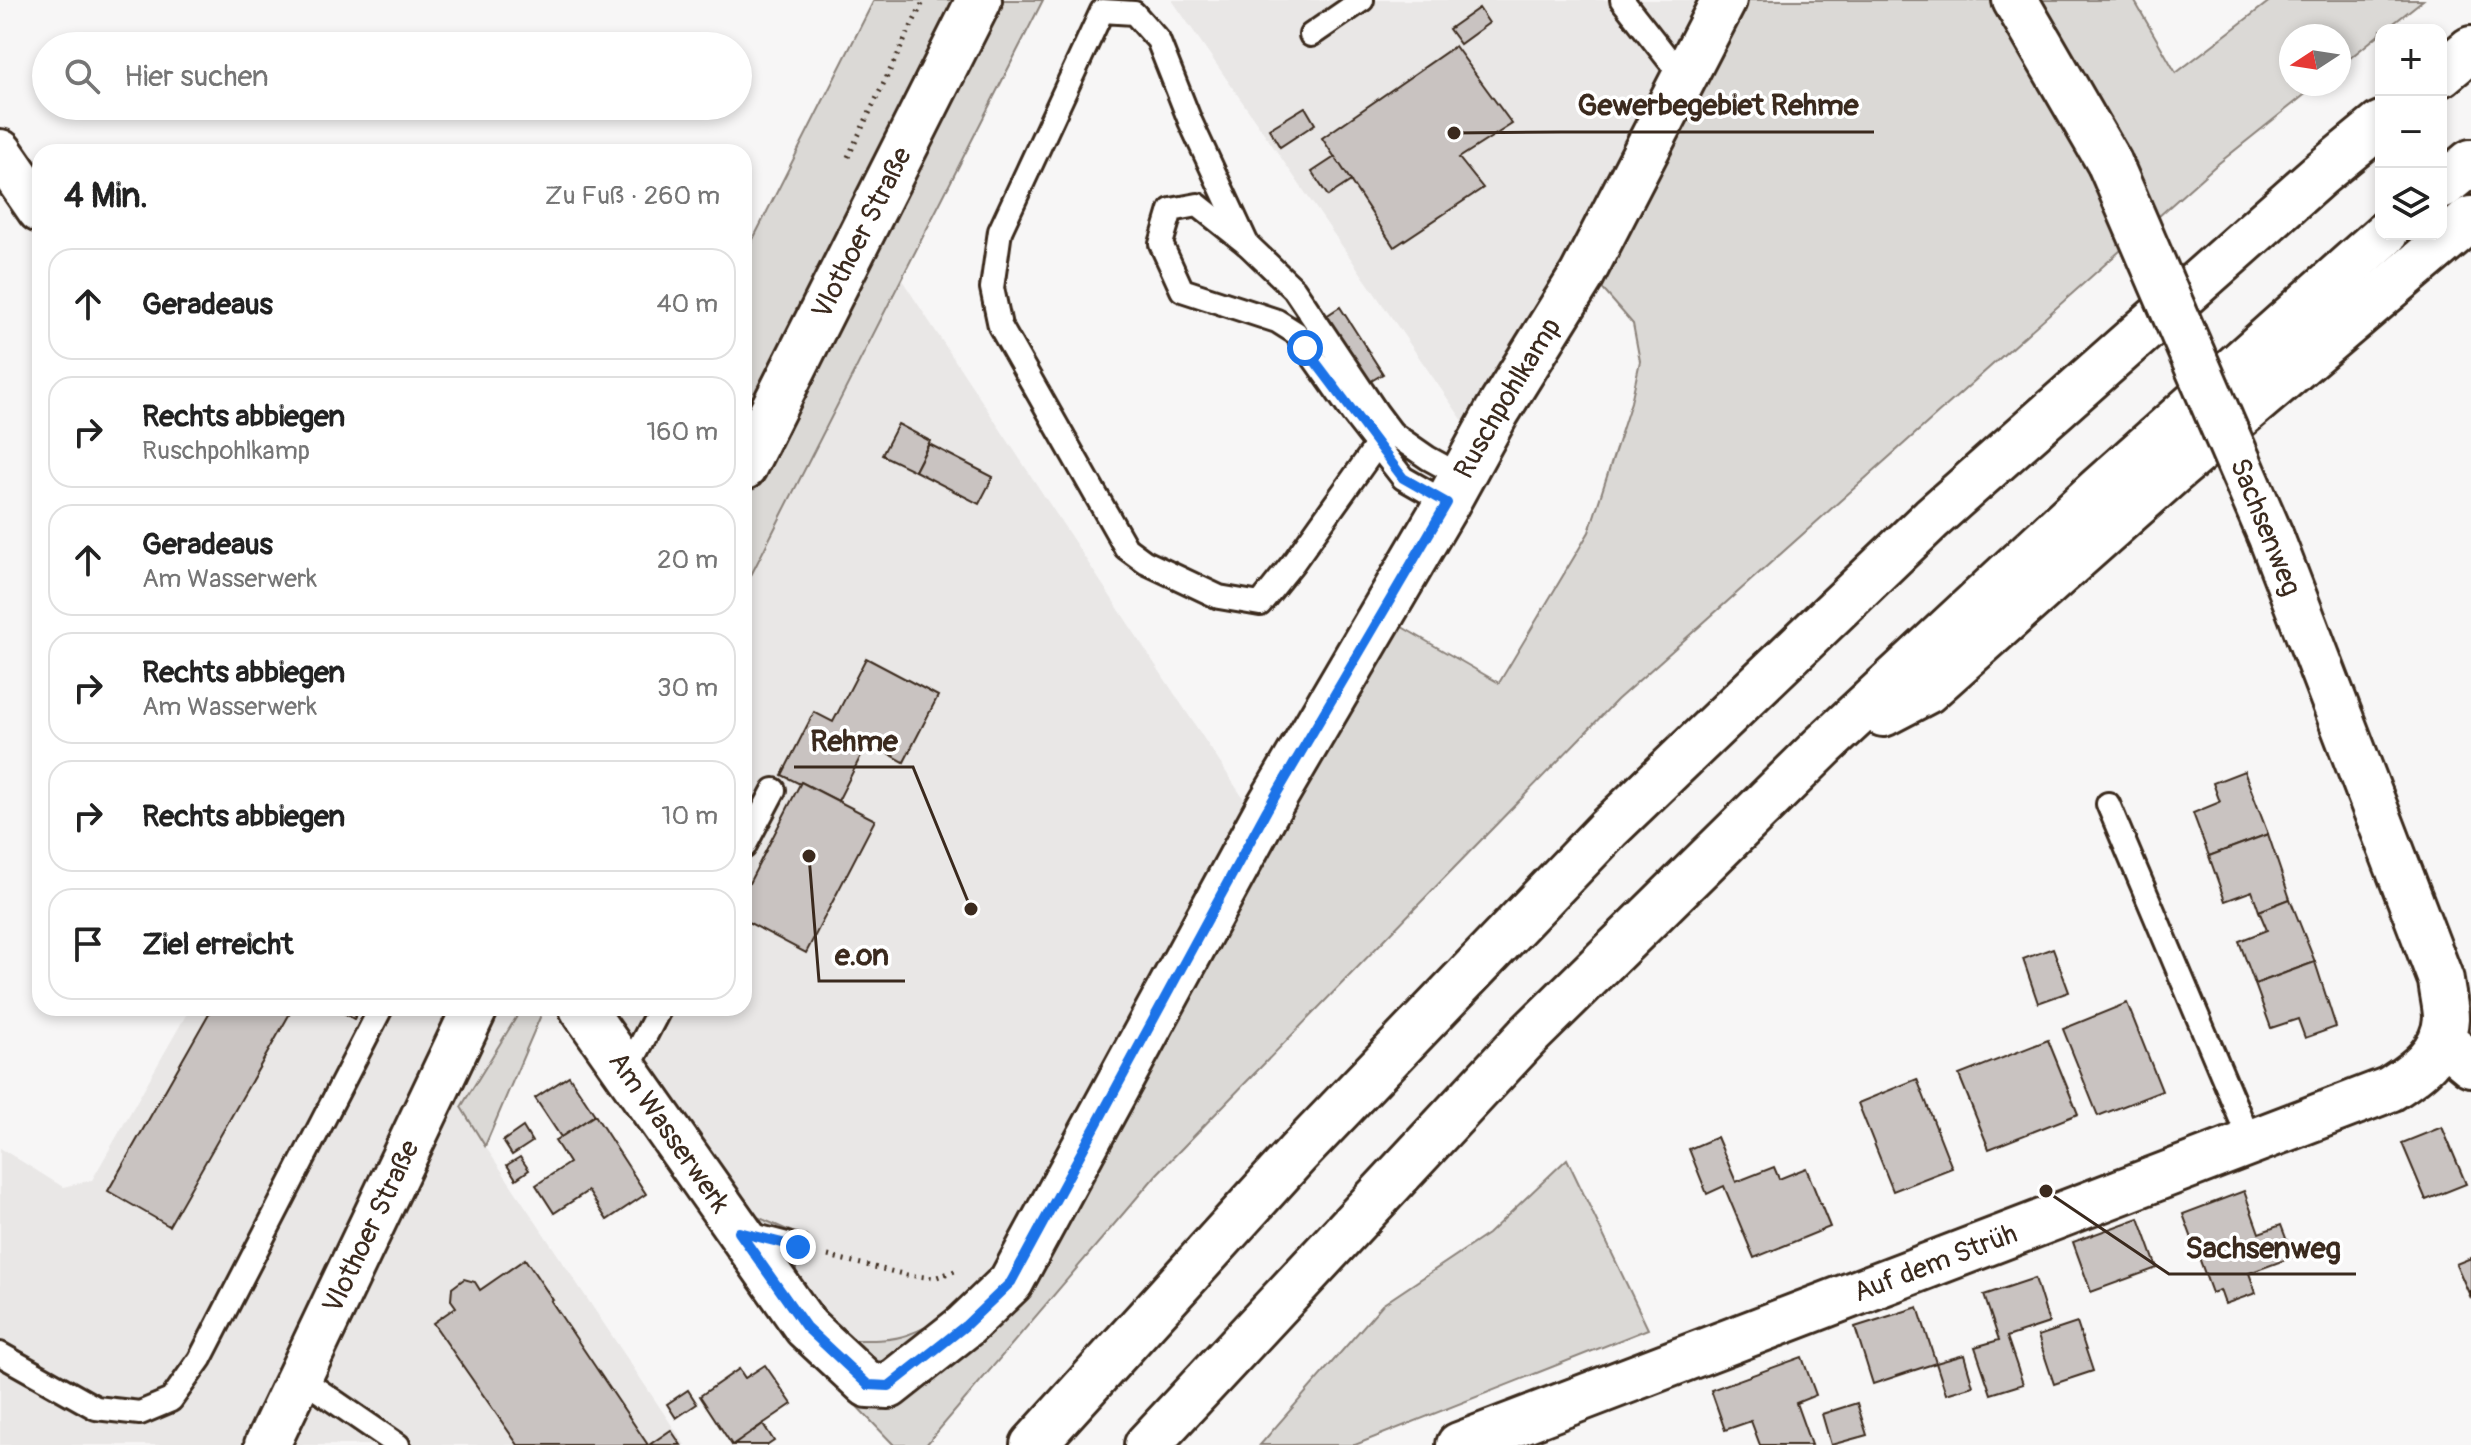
<!DOCTYPE html>
<html lang="de">
<meta charset="utf-8">
<style>
:root{--surface:#fff;--page:#f2f2f2;--text:#222;--muted:#767676;--line:#e0e0e0}
body{margin:0;font-family:Pangolin,sans-serif;background:var(--page);color:var(--text)}
.controls{position:absolute;right:24px;top:24px;display:grid;overflow:hidden;border-radius:16px;box-shadow:0 4px 12px #0003}
.controls button{width:72px;height:72px;display:grid;place-items:center;padding:0;border:0;border-bottom:2px solid var(--line);background:var(--surface);color:var(--text);font:40px sans-serif}
.compass{position:absolute;left:2279px;top:24px;width:72px;height:72px;border-radius:50%;background:var(--surface);box-shadow:0 4px 12px #0003;rotate:258deg}
.stop{position:absolute;width:24px;height:24px;margin:-18px;border:6px solid #1a73e8;border-radius:50%;background:#fff}
.stop.end{background:#1a73e8;border-color:#fff;box-shadow:0 2px 8px #0008}
.list{margin:0;padding:0;list-style:none}
h2{display:flex;justify-content:space-between;align-items:center;height:104px;margin:0;padding:0 32px;font-size:34px}
h2 small{font-size:26px;font-weight:400;color:var(--muted)}
.list li{display:grid;grid-template-columns:52px 1fr auto;gap:24px;align-items:center;box-sizing:border-box;height:112px;margin:0 16px 16px;padding:0 16px;border:2px solid var(--line);border-radius:24px}
.list b{display:block;font-size:30px;white-space:nowrap}
.list p{margin:0;font-size:26px;white-space:nowrap;color:var(--muted)}
.list em{font-size:26px;font-style:normal;color:var(--muted)}
.icon{flex:none;width:44px;height:44px;fill:none;stroke:currentColor;stroke-width:2;stroke-linecap:round;stroke-linejoin:round}
.map{position:relative;flex:none;width:2471px;height:1445px;overflow:hidden}
.search{position:absolute;background:var(--surface);box-shadow:0 4px 12px #0003;left:32px;top:32px;width:720px;height:88px;display:flex;align-items:center;gap:20px;box-sizing:border-box;padding:0 28px;border-radius:44px;color:var(--muted);font-size:30px}
.panel{position:absolute;background:var(--surface);box-shadow:0 4px 12px #0003;left:32px;top:144px;width:720px;height:872px;border-radius:24px}
.map>svg:first-child{display:block}
.built{fill:#e9e7e6}
.green{fill:#dbd9d6;stroke:#8b827a;stroke-width:2;fill-rule:evenodd}
.building{fill:#c9c3c1;stroke:#3b2a1e;stroke-width:2}
.lines{fill:none;stroke-linecap:round;stroke-linejoin:round}
.service-casing{stroke:#3b2a1e;stroke-width:28}
.minor-casing{stroke:#3b2a1e;stroke-width:50}
.secondary-casing{stroke:#3b2a1e;stroke-width:50}
.motorway-casing{stroke:#3b2a1e;stroke-width:50}
.path{stroke:#3b2a1e;stroke-width:5;stroke-dasharray:2 6;stroke-linecap:butt}
.service{stroke:#fff;stroke-width:22}
.minor{stroke:#fff;stroke-width:44}
.secondary{stroke:#fff;stroke-width:44}
.motorway{stroke:#fff;stroke-width:44}
.minor-bridge-casing{stroke:#3b2a1e;stroke-width:50;stroke-linecap:butt}
.minor-bridge{stroke:#fff;stroke-width:44}
.route{stroke:#1a73e8;stroke-width:10}
.labels{text-anchor:middle;dominant-baseline:central;stroke-width:7;stroke-linejoin:round;paint-order:stroke}
.street-label{font-size:28px;fill:#3b2a1e;stroke:#fff}
.leader{fill:none;stroke:#3b2a1e;stroke-width:3}
.callout-dot{fill:#3b2a1e;stroke:#fff;stroke-width:3}
.callout-label{font-size:30px;text-anchor:middle;font-weight:bold;fill:#3b2a1e;stroke:#fff;stroke-width:7;stroke-linejoin:round;paint-order:stroke}
</style>
<div class="map">
<svg width="2471" height="1445" viewBox="0 0 2471 1445">
<rect width="100%" height="100%" fill="#f7f6f6"/>
<filter id="ink" filterUnits="userSpaceOnUse"><feTurbulence type="fractalNoise" baseFrequency=".0125" numOctaves="2"/><feDisplacementMap in="SourceGraphic" scale="16" xChannelSelector="R" yChannelSelector="G"/><feConvolveMatrix kernelMatrix="1 2 1 2 8 2 1 2 1" color-interpolation-filters="sRGB"/></filter>
<g filter="url(#ink)">
<g class="built">
<path d="M1172 0H1709L1577 266 1470 431Z"/>
<path d="M902 280 1251 810 1016 1245 952 1312 906 1335 879 1340 851 1341 794 1291 798 1247 746 1212 610 1008H744V589Z"/>
<path d="M190 1008H522L461 1107 485 1146 685 1445H0V1148L63 1187 92 1180Z"/>
</g>
<g class="green">
<path d="M874 0H1043L744 589V257Z"/>
<path d="M1709 0H2134L2176 73 2271 0H2423L2385 30H2381V33L2339 67V36H2291V84H2318L2214 167 1617 700 1157 1174 926 1445H894L777 1323 624 1102 556 1008H610L746 1212 799 1235 794 1291 851 1340C869 1340 890 1341 907 1335 943 1322 972 1297 1001 1274L1577 266ZM1600 286 1633 324 1640 361 1631 402 1589 532 1499 683 1383 616Z"/>
<path d="M522 1008H544L485 1146 461 1107Z"/>
<path d="M1567 1159 1648 1329 1355 1445H1260L1382 1305 1488 1234Z"/>
</g>
<g class="building">
<path d="M1479 8 1489 23 1460 44 1449 29Z"/>
<path d="M1455 46 1512 124 1459 158 1483 188 1394 247 1322 138Z"/>
<path d="M1305 107 1315 124 1280 147 1269 129Z"/>
<path d="M1335 157 1351 181 1328 196 1312 172Z"/>
<path d="M1340 307 1383 374 1366 384 1323 318Z"/>
<path d="M898 424 930 441 915 471 882 455Z"/>
<path d="M929 444 993 477 979 504 915 471Z"/>
<path d="M866 658 938 696 904 762 868 742 838 801 801 782 800 784 782 775 814 712 833 722Z"/>
<path d="M2244 771 2268 834 2209 856 2193 813 2220 802 2213 783Z"/>
<path d="M801 782 875 820 806 953 744 920V893Z"/>
<path d="M2268 834 2290 899 2259 911 2252 891 2225 901 2209 856Z"/>
<path d="M2290 899 2315 962 2255 984 2239 941 2267 930 2259 911Z"/>
<path d="M2053 948 2069 992 2038 1003 2023 959Z"/>
<path d="M2315 962 2336 1027 2305 1038 2298 1019 2271 1028 2255 984Z"/>
<path d="M2127 1003 2162 1091 2098 1116 2063 1029Z"/>
<path d="M212 1008H293L169 1226 108 1191Z"/>
<path d="M335 1008H360L354 1019Z"/>
<path d="M2048 1040 2078 1114 1989 1149 1959 1075Z"/>
<path d="M569 1076 595 1115 561 1137 535 1098Z"/>
<path d="M1917 1079 1952 1168 1893 1191 1858 1103Z"/>
<path d="M595 1115 646 1194 607 1220 588 1191 554 1213 536 1185 569 1163 555 1141Z"/>
<path d="M523 1127 532 1142 512 1155 503 1141Z"/>
<path d="M2442 1127 2466 1184 2426 1200 2402 1143Z"/>
<path d="M1717 1137 1736 1182 1774 1167 1779 1179 1806 1168 1830 1227 1754 1258 1724 1186 1707 1194 1689 1149Z"/>
<path d="M520 1157 529 1170 516 1179 507 1165Z"/>
<path d="M2244 1191 2259 1233 2281 1225 2293 1257 2249 1273 2256 1293 2225 1304 2220 1290 2212 1293 2183 1214Z"/>
<path d="M2139 1218 2157 1268 2091 1292 2073 1242Z"/>
<path d="M2471 1258V1298L2456 1264Z"/>
<path d="M525 1259 553 1300 551 1301 648 1445H518L433 1323 456 1307 451 1300 452 1288 464 1279 475 1282 480 1290Z"/>
<path d="M2035 1278 2049 1323 2007 1337 2023 1384 1991 1394 1975 1347 1999 1340 1984 1295Z"/>
<path d="M1918 1307 1936 1363 1873 1384 1855 1327Z"/>
<path d="M2077 1323 2093 1371 2054 1384 2038 1336Z"/>
<path d="M1964 1355 1973 1386 1946 1394 1936 1363Z"/>
<path d="M1802 1357 1816 1395 1796 1403 1811 1445H1760L1751 1421 1725 1430 1711 1390Z"/>
<path d="M765 1365 792 1404 732 1445 700 1396 739 1369 745 1378Z"/>
<path d="M688 1390 697 1404 676 1418 667 1404Z"/>
<path d="M1857 1403 1867 1435 1831 1445 1822 1414Z"/>
<path d="M763 1424 774 1441 768 1445H734Z"/>
<path d="M671 1430 681 1445H649Z"/>
</g>
<g class="lines">
<defs>
<g id="service">
<path d="M1622 0 1683 78"/>
<path d="M1311 35 1362 0"/>
<path d="M1247 244 1190 121 1158 40 1134 13 1102 11 1000 231 992 288 1000 326 1126 548 1145 562 1219 597 1260 604 1293 563 1377 445 1392 433"/>
<path d="M1447 503 1403 478 1353 414 1296 333 1277 321 1182 290 1161 244 1171 210 1198 205 1247 244 1294 289 1377 413 1392 433 1428 458 1461 476"/>
<path d="M2108 804 2251 1143"/>
<path d="M744 847 774 790"/>
<path d="M627 1071 660 1008"/>
<path d="M745 1233 798 1247"/>
<path d="M0 1354 96 1408 140 1413 171 1400 200 1359 381 1008"/>
<path d="M299 1377 398 1445"/>
</g>
<g id="minor">
<path d="M2015 0 2110 164"/>
<path d="M0 152 40 210"/>
<path id="s1" d="M582 1008 806 1327 868 1385 889 1386 965 1326 1011 1282 1267 810 1447 503 1497 412 1582 275 1724 0"/>
<path d="M2442 1040 2471 1064"/>
<path id="s2" d="M1459 1445 2390 1089C2417 1072 2444 1053 2446 1018 2446 1006 2442 992 2441 980L2271 537"/>
</g>
<g id="secondary">
<path id="s3" d="M744 467 979 0"/>
<path id="s4" d="M267 1445 475 1008"/>
</g>
<g id="motorway">
<path d="M2441 74 2471 49"/>
<path d="M2441 187 2471 162"/>
<path d="M1883 714 1927 691 2171 474 2471 219"/>
<path d="M1033 1445 1297 1154 1608 829 1932 518 2319 175 2381 124"/>
<path d="M1147 1445 1527 1037 1824 745 2099 489 2385 234"/>
</g>
</defs>
<use href="#service" class="service-casing"/>
<use href="#minor" class="minor-casing"/>
<use href="#secondary" class="secondary-casing"/>
<use href="#motorway" class="motorway-casing"/>
<g class="path">
<path d="M848 157 924 0"/>
<path d="M828 1256 907 1275 934 1278 958 1270"/>
</g>
<use href="#service" class="service"/>
<use href="#minor" class="minor"/>
<use href="#secondary" class="secondary"/>
<use href="#motorway" class="motorway"/>
<defs>
<path id="minor-bridge" d="M2110 164 2271 537"/>
</defs>
<use href="#minor-bridge" class="minor-bridge-casing"/>
<use href="#minor-bridge" class="minor-bridge"/>
</g>
</g>
<g class="lines" filter="url(#ink)">
<path class="route" d="M798 1247 739 1232 806 1327 868 1385 889 1386 965 1326 1011 1282 1267 810 1447 503 1403 478 1305 348"/>
</g>
<g class="labels">
<g class="street-label">
<text stroke="none"><textPath href="#s3" startOffset="262">Vlothoer Straße</textPath></text>
<text stroke="none"><textPath href="#s1" startOffset="1670">Ruschpohlkamp</textPath></text>
<text transform="translate(2265 527) rotate(68)">Sachsenweg</text>
<text stroke="none"><textPath href="#s1" startOffset="152">Am Wasserwerk</textPath></text>
<text stroke="none"><textPath href="#s4" startOffset="242">Vlothoer Straße</textPath></text>
<text stroke="none"><textPath href="#s2" startOffset="510">Auf dem Strüh</textPath></text>
</g>
</g>
<path class="leader" d="M1454 133L1561 132H1874M971 909L913 767H794M809 856L819 981H905M2046 1191L2169 1274H2356"/>
<g class="callout-dot">
<circle cx="1454" cy="133" r="8"/>
<circle cx="971" cy="909" r="8"/>
<circle cx="809" cy="856" r="8"/>
<circle cx="2046" cy="1191" r="8"/>
</g>
<g class="callout-label">
<text x="1718" y="115">Gewerbegebiet Rehme</text>
<text x="854" y="751">Rehme</text>
<text x="862" y="965">e.on</text>
<text x="2263" y="1258">Sachsenweg</text>
</g>
</svg>
<div class="controls">
<button>+</button>
<button>−</button>
<button><svg class="icon" aria-label="layers" viewBox="0 0 24 24"><path d="M12 4l9 5-9 5-9-5zM3 14l9 5 9-5"/></svg></button>
</div>
<svg class="compass" viewBox="-18 -18 36 36"><path d="M0-13l5 13h-10z" fill="#e53935"/><path d="M0 13l5-13h-10z" fill="#767676"/></svg>
<div class="stop" style="left:1305px;top:348px"></div>
<div class="stop end" style="left:798px;top:1247px"></div>
<div class="search"><svg class="icon" aria-label="search" viewBox="0 0 24 24"><circle cx="10" cy="10" r="6"/><path d="M15 15l6 6"/></svg>Hier suchen</div>
<section class="panel">
<h2>4 Min.<small>Zu Fuß · 260 m</small></h2>
<ul class="list">
<li><svg class="icon" aria-label="ahead" viewBox="0 0 24 24"><path d="M12 20V5M6 11l6-6 6 6"/></svg><div><b>Geradeaus</b></div><em>40 m</em></li>
<li><svg class="icon" aria-label="right" viewBox="0 0 24 24"><path d="M7 20v-9h11M14 6l5 5-5 5"/></svg><div><b>Rechts abbiegen</b><p>Ruschpohlkamp</p></div><em>160 m</em></li>
<li><svg class="icon" aria-label="ahead" viewBox="0 0 24 24"><path d="M12 20V5M6 11l6-6 6 6"/></svg><div><b>Geradeaus</b><p>Am Wasserwerk</p></div><em>20 m</em></li>
<li><svg class="icon" aria-label="right" viewBox="0 0 24 24"><path d="M7 20v-9h11M14 6l5 5-5 5"/></svg><div><b>Rechts abbiegen</b><p>Am Wasserwerk</p></div><em>30 m</em></li>
<li><svg class="icon" aria-label="right" viewBox="0 0 24 24"><path d="M7 20v-9h11M14 6l5 5-5 5"/></svg><div><b>Rechts abbiegen</b></div><em>10 m</em></li>
<li><svg class="icon" aria-label="arrive" viewBox="0 0 24 24"><path d="M6 21V4h12l-3 4 3 4H6"/></svg><div><b>Ziel erreicht</b></div></li>
</ul>
</section>
</div>
